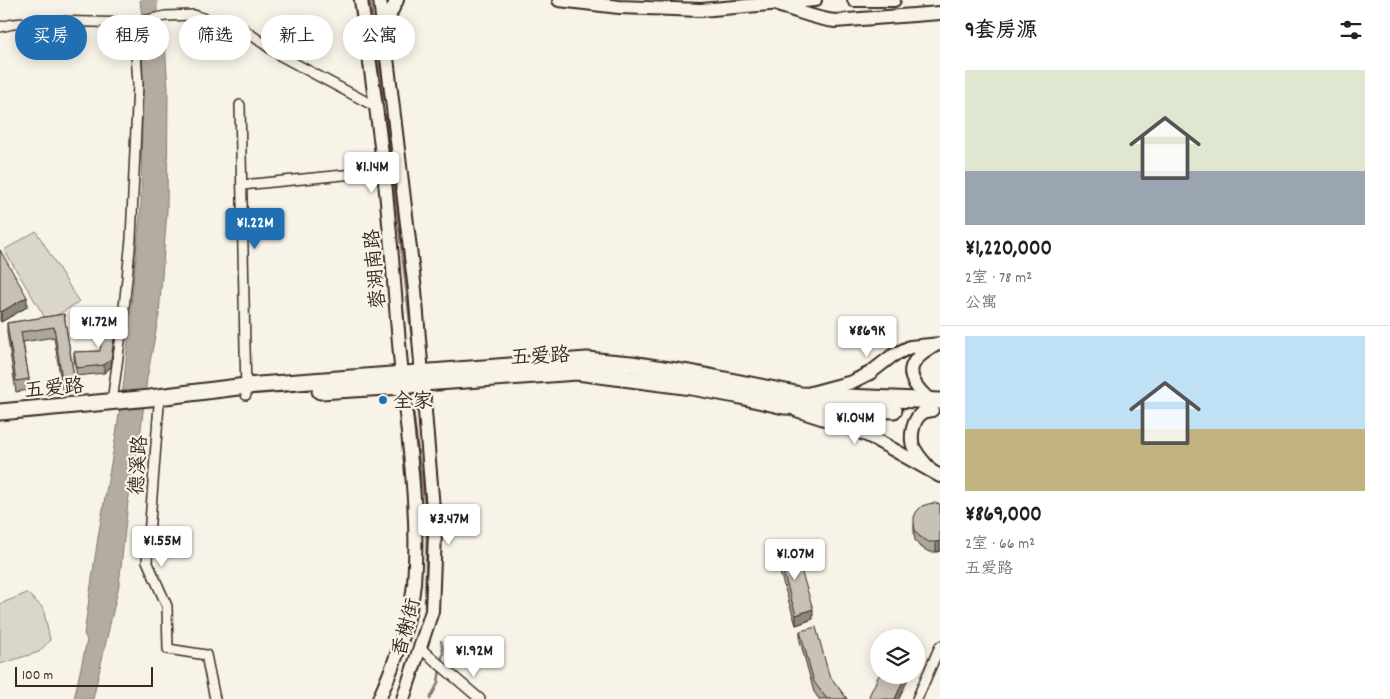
<!DOCTYPE html>
<html lang="zh">
<meta charset="utf-8">
<style>
:root{--surface:#fff;--page:#f6f6f6;--text:#202124;--muted:#757577;--line:#e0e0e0;--accent:#1f6fb2}
body{margin:0;font-family:Dekko,"LXGW WenKai TC",sans-serif;background:var(--page);color:var(--text);height:100vh;display:flex;flex-direction:column;font-size:19px;white-space:nowrap}
*{box-sizing:border-box;margin:0}
p{font-size:16px;color:var(--muted)}
.icon{flex:none;width:28px;height:28px;fill:none;stroke:currentColor;stroke-width:2;stroke-linecap:round;stroke-linejoin:round}
.map{position:relative;flex:1;overflow:hidden}
.details{display:flex;flex-direction:column;background:var(--surface);width:450px}
.details>*{flex:none}
.hud{position:absolute;left:15px;top:15px;width:475px;height:45px;display:flex;gap:10px}
.buttons{position:absolute;left:870px;top:629px;display:grid;gap:10px}
.buttons a{display:grid;place-items:center;width:55px;height:55px;border-radius:50%;background:var(--surface);box-shadow:0 2px 12px #0003;font-size:25px}
.scale{position:absolute;left:15px;bottom:12px;width:138px;box-sizing:border-box;padding-left:5px;border:2px solid #3b2a1e;border-top:0;font-size:14px;line-height:18px;white-space:nowrap;color:#3b2a1e;-webkit-text-stroke:4px #f7f3e8;paint-order:stroke}
.price{position:absolute;translate:-50% -42px;padding:0 11px;border-radius:5px;background:#fff;color:#222;font-size:16px;line-height:32px;filter:drop-shadow(0 1px 2px #0008)}
.price::after{content:'';position:absolute;left:50%;top:30px;width:15px;height:11px;margin-left:-8px;background:inherit;clip-path:polygon(0 0,100% 0,50% 100%)}
.price.selected{background:var(--accent);color:#fff}
ul{padding:0;list-style:none}
li{display:grid;align-content:center;gap:10px;height:265px;padding:0 25px}
li+li{border-top:1px solid var(--line)}
li span{display:grid;place-items:center;height:155px;border-radius:0px;color:#555}
li>.icon{margin-inline-start:auto}
span .icon{width:90px;height:90px;fill:#fffc;stroke-width:1}
li b{font-size:21px}
h2{display:flex;justify-content:space-between;align-items:center;height:60px;padding:0 25px;font-size:21px}
.tag{padding:0 18px;border-radius:22px;background:var(--surface);box-shadow:0 2px 12px #0003;font-size:18px;line-height:45px}
.tag.selected{background:var(--accent);color:#fff}
main{display:flex;flex:1;min-height:0}
.map>svg:first-child{display:block}
</style>
<main>
<div class="map">
<svg width="940" height="699" viewBox="0 0 940 699">
<rect width="100%" height="100%" fill="#f7f3e8"/>
<filter id="ink" filterUnits="userSpaceOnUse"><feTurbulence type="fractalNoise" baseFrequency=".02" numOctaves="2"/><feDisplacementMap in="SourceGraphic" scale="10" xChannelSelector="R" yChannelSelector="G"/><feConvolveMatrix kernelMatrix="1 2 1 2 8 2 1 2 1" color-interpolation-filters="sRGB"/></filter>
<g filter="url(#ink)">
<g fill="#dbd6cb" stroke="#8b8074">
<polygon points="36,231 79,302 47,321 4,250"/>
<polygon points="27,593 43,608 50,640 39,652 0,664 0,604"/>
</g>
<g fill="#b4aca0" stroke="#84786c">
<polygon points="140,0 157,0 157,14 142,17"/>
<polygon points="164,29 168,89 167,211 159,315 147,378 140,437 128,502 119,585 93,699 74,699 87,640 84,634 98,537 115,441 124,381 141,204 143,31"/>
</g>
<g fill="none" stroke-linecap="round" stroke-linejoin="round">
<g stroke="#84786c" stroke-width="2.5">
<polyline points="370,0 384,100"/>
<polyline points="386,115 412,339"/>
<polyline points="413,410 427,524 425,606"/>
<polyline points="441,641 443,652 441,664"/>
<polyline points="430,699 438,683 440,669"/>
</g>
<polyline stroke="#b4aca0" stroke-width="16" points="149,0 154,53"/>
<g stroke="#3b2a1e" stroke-width="12">
<g id="street">
<polyline points="0,27 13,24 49,21 134,23 165,16 194,15 220,24 243,29 281,56 376,107"/>
<polyline points="240,105 246,395"/>
<polyline points="242,185 384,171"/>
<polyline points="112,402 122,327 131,239 138,84 134,23"/>
<polyline points="159,405 147,561 167,606 168,649 206,655 215,699"/>
<polyline points="420,648 480,699"/>
<polyline points="917,699 940,646"/>
</g>
</g>
<g stroke="#3b2a1e" stroke-width="16">
<g id="secondary">
<path d="M361,0C369,57 378,115 384,173C392,244 396,316 403,387C410,452 419,518 414,584C410,624 395,662 379,699"/>
<polyline points="380,0 415,290 435,533 432,611 403,699"/>
<polyline points="559,0 619,7 701,10 815,0"/>
<polyline points="854,0 894,0"/>
<path d="M780,6C799,11 815,19 835,21L940,13"/>
<polyline points="386,30 391,12 397,0"/>
<polyline points="811,393 852,382 870,373 892,356 910,347 940,344"/>
<path d="M931,401C920,392 904,376 915,361C920,354 928,350 934,346"/>
<polyline points="796,410 846,426 871,437 940,476"/>
<path d="M929,468C924,462 918,456 914,448C909,438 913,417 924,412C926,411 929,411 932,410"/>
</g>
</g>
<g stroke="#3b2a1e" stroke-width="19">
<g id="primary">
<polyline points="320,391 403,386 423,383 577,372 692,387 736,395 784,406 894,410"/>
<polyline points="0,412 150,398 246,386 587,360 631,364 695,374 801,395 940,401"/>
</g>
</g>
<use href="#street" stroke="#f7f3e8" stroke-width="9"/>
<use href="#secondary" stroke="#f7f3e8" stroke-width="12"/>
<use href="#primary" stroke="#f7f3e8" stroke-width="15"/>
</g>
<g fill="#aca69d" stroke="#3b2a1e">
<polygon points="0,250 27,307 1,322 0,321"/>
<polygon points="64,314 74,377 74,387 62,389 54,337 23,342 29,379 29,390 16,392 7,333 7,323"/>
<polygon points="116,333 111,367 104,373 77,376 74,360 74,352 100,351"/>
<polygon points="940,504 940,551 936,552 929,552 919,546 915,540 914,534 914,524"/>
<polygon points="777,552 813,619 796,625 777,563"/>
<polygon points="800,631 829,675 847,699 819,699 814,692 800,641"/>
</g>
<g fill="#8c877f" stroke="#3b2a1e">
<polygon points="27,297 27,307 1,322 1,312"/>
<polygon points="116,325 116,333 111,367 104,373 104,365"/>
<polygon points="940,541 940,551 936,552 936,542"/>
<polygon points="813,609 813,619 796,625 796,615"/>
<polygon points="906,675 910,675 899,699 895,699"/>
</g>
<g fill="#c8c1b6" stroke="#3b2a1e">
<polygon points="0,250 27,297 1,312 0,311"/>
<polygon points="64,314 74,377 62,379 54,327 21,332 29,379 16,381 7,323"/>
<polygon points="102,321 116,325 111,359 104,365 77,368 74,352 100,351"/>
<polygon points="935,503 940,504 940,541 936,542 929,542 919,536 915,530 914,524 914,517 917,511 922,506 928,504"/>
<polygon points="794,547 813,609 796,615 777,552"/>
<polygon points="816,627 829,675 847,699 827,699 814,682 800,631"/>
<polygon points="879,675 906,675 895,699 874,699 869,696"/>
</g>
</g>
<circle fill="#1f6fb2" stroke="#f7f3e8" stroke-width="2" cx="383" cy="400" r="5"/>
<g text-anchor="middle" stroke-width="4.5" stroke-linejoin="round" paint-order="stroke">
<g font-size="20" fill="#3b2a1e" stroke="#f7f3e8">
<text transform="translate(374 269) rotate(-95)" y="7">蓉湖南路</text>
<text transform="translate(540 355) rotate(-3)" y="7">五爱路</text>
<text transform="translate(54 387) rotate(-5)" y="7">五爱路</text>
<text transform="translate(137 465) rotate(-86)" y="7">德溪路</text>
<text transform="translate(405 627) rotate(-75)" y="7">香榭街</text>
</g>
<g font-size="20" fill="#3b2a1e" stroke="#f7f3e8" text-anchor="start">
<text x="393" y="407">全家</text>
</g>
</g>
</svg>
<div class="buttons">
<a><svg class="icon" aria-label="layers" viewBox="0 0 24 24"><path d="M12 4l9 5-9 5-9-5zM3 14l9 5 9-5"/></svg></a>
</div>
<div class="scale">100 m</div>
<b class="price" style="left:372px;top:194px">¥1.14M</b>
<b class="price selected" style="left:255px;top:250px">¥1.22M</b>
<b class="price" style="left:99px;top:349px">¥1.72M</b>
<b class="price" style="left:867px;top:358px">¥869K</b>
<b class="price" style="left:855px;top:445px">¥1.04M</b>
<b class="price" style="left:449px;top:546px">¥3.47M</b>
<b class="price" style="left:162px;top:568px">¥1.55M</b>
<b class="price" style="left:795px;top:581px">¥1.07M</b>
<b class="price" style="left:474px;top:678px">¥1.92M</b>
<div class="hud">
<a class="tag selected">买房</a>
<a class="tag">租房</a>
<a class="tag">筛选</a>
<a class="tag">新上</a>
<a class="tag">公寓</a>
</div>
</div>
<section class="details">
<h2>9套房源<svg class="icon" aria-label="filters" viewBox="0 0 24 24"><path d="M4 7h16M4 17h16"/><circle cx="9" cy="7" r="2"/><circle cx="15" cy="17" r="2"/></svg></h2>
<ul>
<li><span style="background:linear-gradient(#dfe7d0 65%,#9aa5b1 0)"><svg class="icon" aria-label="home" viewBox="0 0 24 24"><path d="M3 11l9-7 9 7M6 9v11h12V9"/></svg></span><div><b>¥1,220,000</b><p>2室 · 78 m²</p><p>公寓</p></div></li>
<li><span style="background:linear-gradient(#bfe0f5 60%,#c2b280 0)"><svg class="icon" aria-label="home" viewBox="0 0 24 24"><path d="M3 11l9-7 9 7M6 9v11h12V9"/></svg></span><div><b>¥869,000</b><p>2室 · 66 m²</p><p>五爱路</p></div></li>
</ul>
</section>
</main>
